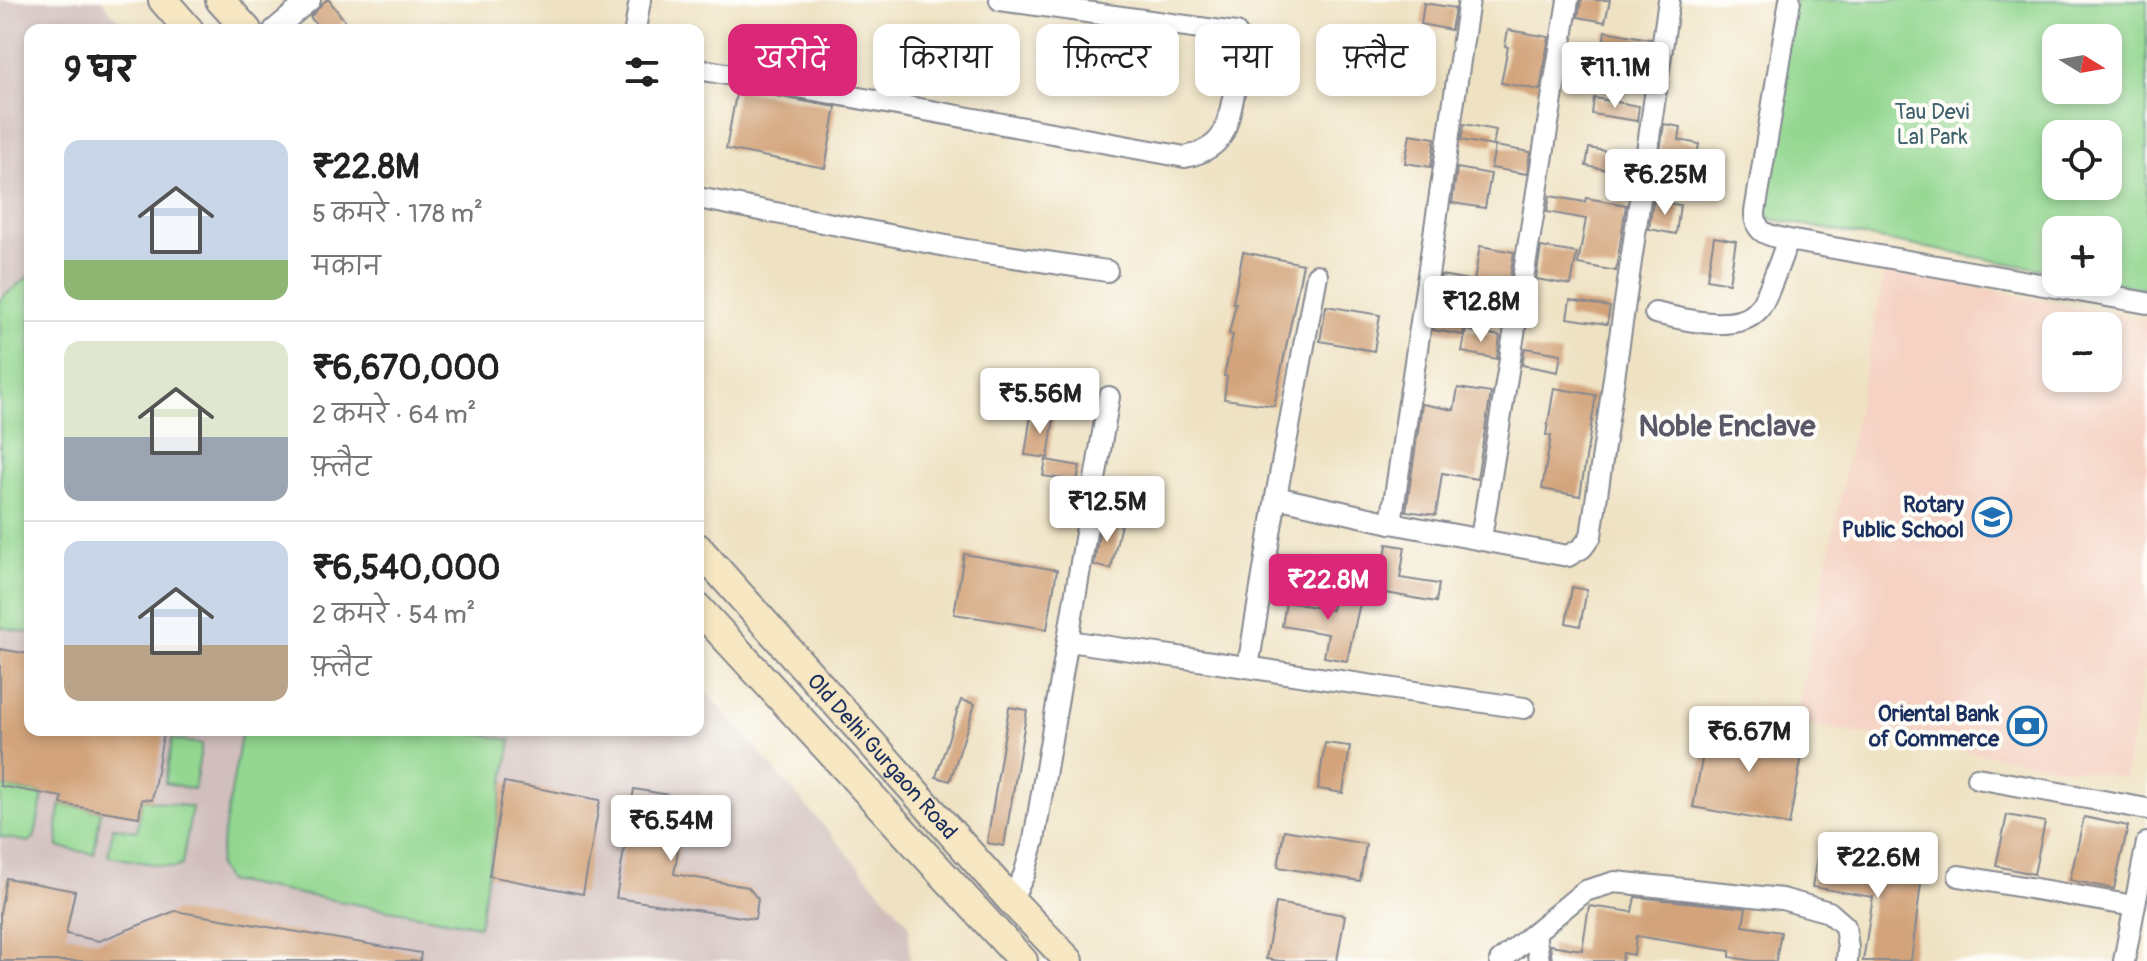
<!DOCTYPE html>
<html lang="hi">
<meta charset="utf-8">
<style>
:root{--surface:#fff;--page:#f6f6f6;--text:#222;--muted:#767676;--line:#e0e0e0;--accent:#db2777}
body{margin:0;font-family:Pangolin,"Playpen Sans Deva",sans-serif;background:var(--page);color:var(--text);height:100vh;display:flex;flex-direction:column;font-size:30px;white-space:nowrap}
*{box-sizing:border-box;margin:0}
p{font-size:26px;color:var(--muted)}
.icon{flex:none;width:44px;height:44px;fill:none;stroke:currentColor;stroke-width:2;stroke-linecap:round;stroke-linejoin:round}
.map{position:relative;flex:1;overflow:hidden}
.side{position:absolute;left:24px;top:24px;width:680px;height:712px;display:flex;flex-direction:column;background:var(--surface);border-radius:16px;box-shadow:0 4px 12px #0003}
.side>*{flex:none}
.banner{position:absolute;left:728px;top:24px;width:760px;height:72px;display:flex;gap:16px}
.needle{width:52px;rotate:101deg}
.buttons{position:absolute;left:2042px;top:24px;display:grid;gap:16px}
.buttons a{display:grid;place-items:center;width:80px;height:80px;border-radius:16px;background:var(--surface);box-shadow:0 4px 12px #0003;font-size:40px}
.price{position:absolute;translate:-50% -68px;padding:0 18px;border-radius:8px;background:#fff;color:#222;font-size:26px;line-height:52px;filter:drop-shadow(0 2px 4px #0008)}
.price::after{content:'';position:absolute;left:50%;top:48px;width:24px;height:18px;margin-left:-12px;background:inherit;clip-path:polygon(0 0,100% 0,50% 100%)}
.price.on{background:var(--accent);color:#fff}
ul{padding:0;list-style:none}
li{display:flex;align-items:center;gap:24px;height:200px;padding:0 40px}
li+li{border-top:2px solid var(--line)}
li span{display:grid;place-items:center;flex:none;width:224px;height:160px;border-radius:16px;color:#555}
li>.icon{margin-inline-start:auto}
span .icon{width:96px;height:96px;fill:#fffc;stroke-width:1}
li b{font-size:34px}
h2{display:flex;justify-content:space-between;align-items:center;height:96px;padding:0 40px;font-size:34px}
.tag{padding:0 28px;border-radius:16px;background:var(--surface);box-shadow:0 4px 12px #0003;font-size:28px;line-height:72px}
.tag.on{background:var(--accent);color:#fff}
.map>svg:first-child{display:block}
</style>
<div class="map">
<svg width="2147" height="961" viewBox="0 0 2147 961">
<rect width="100%" height="100%" fill="#fdfcf7"/>
<filter id="ink" filterUnits="userSpaceOnUse"><feTurbulence type="fractalNoise" baseFrequency=".0125" numOctaves="2"/><feDisplacementMap in="SourceGraphic" scale="16" xChannelSelector="R" yChannelSelector="G"/><feConvolveMatrix kernelMatrix="1 2 1 2 8 2 1 2 1" color-interpolation-filters="sRGB"/></filter>
<filter id="wash" filterUnits="userSpaceOnUse"><feTurbulence type="fractalNoise" baseFrequency=".006" numOctaves="4" result="noise"/><feDisplacementMap in="SourceGraphic" scale="32" xChannelSelector="R" yChannelSelector="G"/><feGaussianBlur stdDeviation="1.8" result="paint"/><feColorMatrix in="noise" values="0 0 0 0 0 0 0 0 0 0 0 0 0 0 0 0 0 1.4 0 .05"/><feComposite in="paint" operator="in"/></filter>
<g filter="url(#wash)">
<rect width="100%" height="100%" fill="#efe2c2"/>
<path fill="#f5d2c3" fill-rule="evenodd" d="M1885,271L2147,320V655L2125,778L1795,723ZM2056,326H2108V378H2056Z"/>
<polygon fill="#d1bfbd" points="0,0 101,0 127,30 30,30 30,730 698,730 698,682 909,924 910,961 0,961"/>
<g fill="#93d790" stroke="#578377" stroke-width="2" fill-rule="evenodd">
<path d="M1795,0H2147V289L2108,282V230H2056V272L1760,217ZM2056,38H2108V90H2056ZM2056,134H2108V186H2056Z"/>
<polygon points="30,275 30,633 0,627 0,299"/>
<polygon points="242,730 458,730 511,740 479,926 227,881 218,866"/>
<polygon points="172,739 202,744 194,789 165,783"/>
<polygon points="0,786 43,794 35,836 29,842 0,837"/>
<polygon points="142,799 192,807 182,865 174,868 108,856 113,827 137,831"/>
<polygon points="61,804 101,811 94,854 58,847 57,825"/>
</g>
<g id="blocks">
<g fill="#d3a47b">
<polygon points="326,0 329,0 345,21 334,30 321,30 310,17"/>
<polygon points="1581,0 1610,0 1605,22 1578,17"/>
<polygon points="1424,3 1455,8 1451,30 1421,24"/>
<polygon points="1508,30 1549,37 1540,90 1501,83 1508,47 1505,46"/>
<polygon points="1605,31 1650,39 1645,74 1600,66"/>
<polygon points="737,89 836,107 825,168 726,149"/>
<polygon points="1594,98 1639,106 1637,121 1592,114"/>
<polygon points="1464,124 1496,130 1493,146 1461,140"/>
<polygon points="1664,124 1681,127 1679,140 1699,144 1693,176 1657,170"/>
<polygon points="1410,134 1435,138 1431,167 1405,163"/>
<polygon points="1495,146 1530,152 1527,174 1491,168"/>
<polygon points="1589,148 1633,156 1630,174 1586,166"/>
<polygon points="1457,168 1491,174 1485,208 1452,203"/>
<polygon points="1550,196 1585,202 1586,198 1626,205 1616,271 1578,264 1586,219 1547,212"/>
<polygon points="1653,201 1680,205 1676,234 1649,229"/>
<polygon points="1714,237 1736,241 1729,283 1707,279"/>
<polygon points="1480,246 1514,252 1506,303 1470,297 1463,335 1433,330 1441,275 1474,281"/>
<polygon points="1541,247 1577,253 1571,285 1536,279"/>
<polygon points="1243,252 1303,264 1274,406 1224,399 1227,377 1224,376 1233,335 1229,334 1236,303 1233,303"/>
<polygon points="1570,300 1610,307 1607,324 1567,318"/>
<polygon points="1326,306 1380,315 1374,351 1320,341"/>
<polygon points="1466,330 1500,336 1497,359 1462,352"/>
<polygon points="1525,348 1561,354 1558,372 1522,365"/>
<polygon points="1458,388 1491,393 1477,479 1442,473 1436,515 1406,511 1422,404 1454,410"/>
<polygon points="1554,388 1596,395 1580,496 1542,489 1551,436 1546,435"/>
<polygon points="1031,414 1054,417 1048,458 1025,455"/>
<polygon points="1046,460 1080,466 1077,481 1043,476"/>
<polygon points="1101,520 1121,524 1111,569 1094,565"/>
<polygon points="1387,544 1405,547 1400,578 1439,584 1436,602 1380,592"/>
<polygon points="964,554 1057,570 1047,629 954,614"/>
<polygon points="1572,587 1587,590 1580,626 1566,623"/>
<polygon points="1336,590 1362,594 1347,661 1324,657 1328,634 1282,626 1286,602 1332,610"/>
<polygon points="0,649 30,654 30,730 164,730 152,800 142,799 139,817 61,804 62,797 0,786"/>
<polygon points="961,700 975,704 950,781 936,777"/>
<polygon points="1009,707 1027,710 1004,846 987,843"/>
<polygon points="1709,723 1805,740 1789,825 1693,807"/>
<polygon points="1325,743 1350,746 1343,793 1318,789"/>
<polygon points="504,782 600,800 583,894 489,876"/>
<polygon points="634,789 687,798 674,874 748,887 758,899 755,919 616,898"/>
<polygon points="2007,815 2045,822 2034,874 1996,866"/>
<polygon points="2084,817 2128,826 2114,889 2070,880"/>
<polygon points="1284,830 1366,844 1360,881 1278,867"/>
<polygon points="1818,852 1923,868 1911,961 1863,961 1873,897 1812,887"/>
<polygon points="6,878 75,891 66,934 99,941 175,911 421,953 420,961 0,961 0,913"/>
<polygon points="1635,897 1746,908 1743,926 1781,932 1776,961 1753,961 1730,957 1730,951 1636,936 1634,955 1623,953 1622,961 1552,961 1550,945 1582,950 1589,906 1632,912"/>
<polygon points="1276,903 1345,915 1337,961 1280,961 1266,959"/>
</g>
</g>
</g>
<g filter="url(#ink)">
<use href="#blocks" fill-opacity="0" stroke="#858890" stroke-width="2"/>
<g fill="none" stroke-linecap="round" stroke-linejoin="round">
<g stroke="#858890" stroke-width="24">
<g id="street">
<path d="M1790,0L1755,212C1755,235 1769,235 1788,240L2147,303"/>
<polyline points="274,30 310,0"/>
<polyline points="635,30 640,0"/>
<path d="M698,69L1185,157C1199,154 1214,148 1222,135C1231,121 1238,69 1242,49L1243,43L1236,33L1000,0"/>
<polyline points="698,198 967,250 1107,271"/>
<path d="M1655,313C1682,319 1737,334 1758,310C1768,298 1781,257 1788,240"/>
<polyline points="1276,497 1391,523 1568,556 1582,548 1591,536 1669,0"/>
<polyline points="1391,523 1469,0"/>
<polyline points="1481,538 1568,0"/>
<polyline points="1069,641 1524,708"/>
<polyline points="1248,667 1276,497 1317,275"/>
<polyline points="1977,778 2147,809"/>
<polyline points="1959,876 2134,906"/>
<polyline points="1011,900 1024,875 1034,840 1109,397"/>
<polyline points="1535,933 1539,961"/>
<polyline points="1500,961 1585,891 1615,882 1782,899 1829,912 1845,926 1848,948 1847,961"/>
<polyline points="2124,961 2147,843"/>
</g>
</g>
<g stroke="#858890" stroke-width="32">
<g id="secondary">
<polyline points="163,0 189,30"/>
<polyline points="220,0 247,30"/>
<path id="s1" d="M698,548L1011,900L1069,961"/>
<polyline points="698,608 1023,961"/>
</g>
</g>
<use href="#street" stroke="#fff" stroke-width="20"/>
<use href="#secondary" stroke="#f7e8c3" stroke-width="28"/>
</g>
</g>
<defs>
<g id="school-ring" transform="scale(2)"><circle r="9.5" fill="#fdfcf7" stroke="#1f6fb2" stroke-width="1.5"/><path d="M0-5L7-2L0 1L-7-2ZM-4 1L0 2.5L4 1V4Q0 6-4 4Z" fill="#1f6fb2"/></g>
<g id="bank-ring" transform="scale(2)"><circle r="9.5" fill="#fdfcf7" stroke="#1f6fb2" stroke-width="1.5"/><path d="M-6-4H6V4H-6ZM0-2.3a2.3 2.3 0 1 0 0 4.6a2.3 2.3 0 1 0 0-4.6Z" fill="#1f6fb2"/></g>
</defs>
<g fill-rule="evenodd">
<use href="#school-ring" x="1992" y="517"/>
<use href="#bank-ring" x="2027" y="726"/>
</g>
<g text-anchor="middle" stroke-width="8" stroke-linejoin="round" paint-order="stroke">
<g font-size="22" fill="#3f616d" stroke="#fdfcf7">
<text x="1932" y="119">Tau Devi<tspan x="1932" dy="25">Lal Park</tspan></text>
</g>
<g font-size="22" font-weight="bold" fill="#1b2f5e" stroke="#fdfcf7" text-anchor="end">
<text x="1964" y="512">Rotary<tspan x="1964" dy="25">Public School</tspan></text>
<text x="1999" y="721">Oriental Bank<tspan x="1999" dy="25">of Commerce</tspan></text>
</g>
<g font-size="22" fill="#1b2f5e" stroke="#fdfcf7">
<text dy="8" stroke="none"><textPath href="#s1" startOffset="278">Old Delhi Gurgaon Road</textPath></text>
</g>
<g font-size="30" font-weight="bold" fill="#5b5868" stroke="#fdfcf7">
<text x="1727" y="436">Noble Enclave</text>
</g>
</g>
</svg>
<div class="buttons">
<a><svg class="needle" viewBox="-14 -14 28 28"><path d="M0-13l5 13h-10z" fill="#e53935"/><path d="M0 13l5-13h-10z" fill="#767676"/></svg></a>
<a><svg class="icon" aria-label="locate" viewBox="0 0 24 24"><circle cx="12" cy="12" r="6"/><path d="M12 2v4M12 18v4M2 12h4M18 12h4"/></svg></a>
<a>+</a>
<a>−</a>
</div>
<b class="price" style="left:1615px;top:110px">₹11.1M</b>
<b class="price" style="left:1665px;top:217px">₹6.25M</b>
<b class="price" style="left:1481px;top:344px">₹12.8M</b>
<b class="price" style="left:1040px;top:436px">₹5.56M</b>
<b class="price" style="left:1107px;top:544px">₹12.5M</b>
<b class="price on" style="left:1328px;top:622px">₹22.8M</b>
<b class="price" style="left:1749px;top:774px">₹6.67M</b>
<b class="price" style="left:671px;top:863px">₹6.54M</b>
<b class="price" style="left:1878px;top:900px">₹22.6M</b>
<div class="banner">
<a class="tag on">खरीदें</a>
<a class="tag">किराया</a>
<a class="tag">फ़िल्टर</a>
<a class="tag">नया</a>
<a class="tag">फ़्लैट</a>
</div>
<section class="side">
<h2>9 घर<svg class="icon" aria-label="filters" viewBox="0 0 24 24"><path d="M4 7h16M4 17h16"/><circle cx="9" cy="7" r="2"/><circle cx="15" cy="17" r="2"/></svg></h2>
<ul>
<li><span style="background:linear-gradient(#c9d6e8 75%,#8fb573 0)"><svg class="icon" aria-label="home" viewBox="0 0 24 24"><path d="M3 11l9-7 9 7M6 9v11h12V9"/></svg></span><div><b>₹22.8M</b><p>5 कमरे · 178 m²</p><p>मकान</p></div></li>
<li><span style="background:linear-gradient(#dfe7d0 60%,#9aa5b1 0)"><svg class="icon" aria-label="home" viewBox="0 0 24 24"><path d="M3 11l9-7 9 7M6 9v11h12V9"/></svg></span><div><b>₹6,670,000</b><p>2 कमरे · 64 m²</p><p>फ़्लैट</p></div></li>
<li><span style="background:linear-gradient(#c9d6e8 65%,#b9a48a 0)"><svg class="icon" aria-label="home" viewBox="0 0 24 24"><path d="M3 11l9-7 9 7M6 9v11h12V9"/></svg></span><div><b>₹6,540,000</b><p>2 कमरे · 54 m²</p><p>फ़्लैट</p></div></li>
</ul>
</section>
</div>
